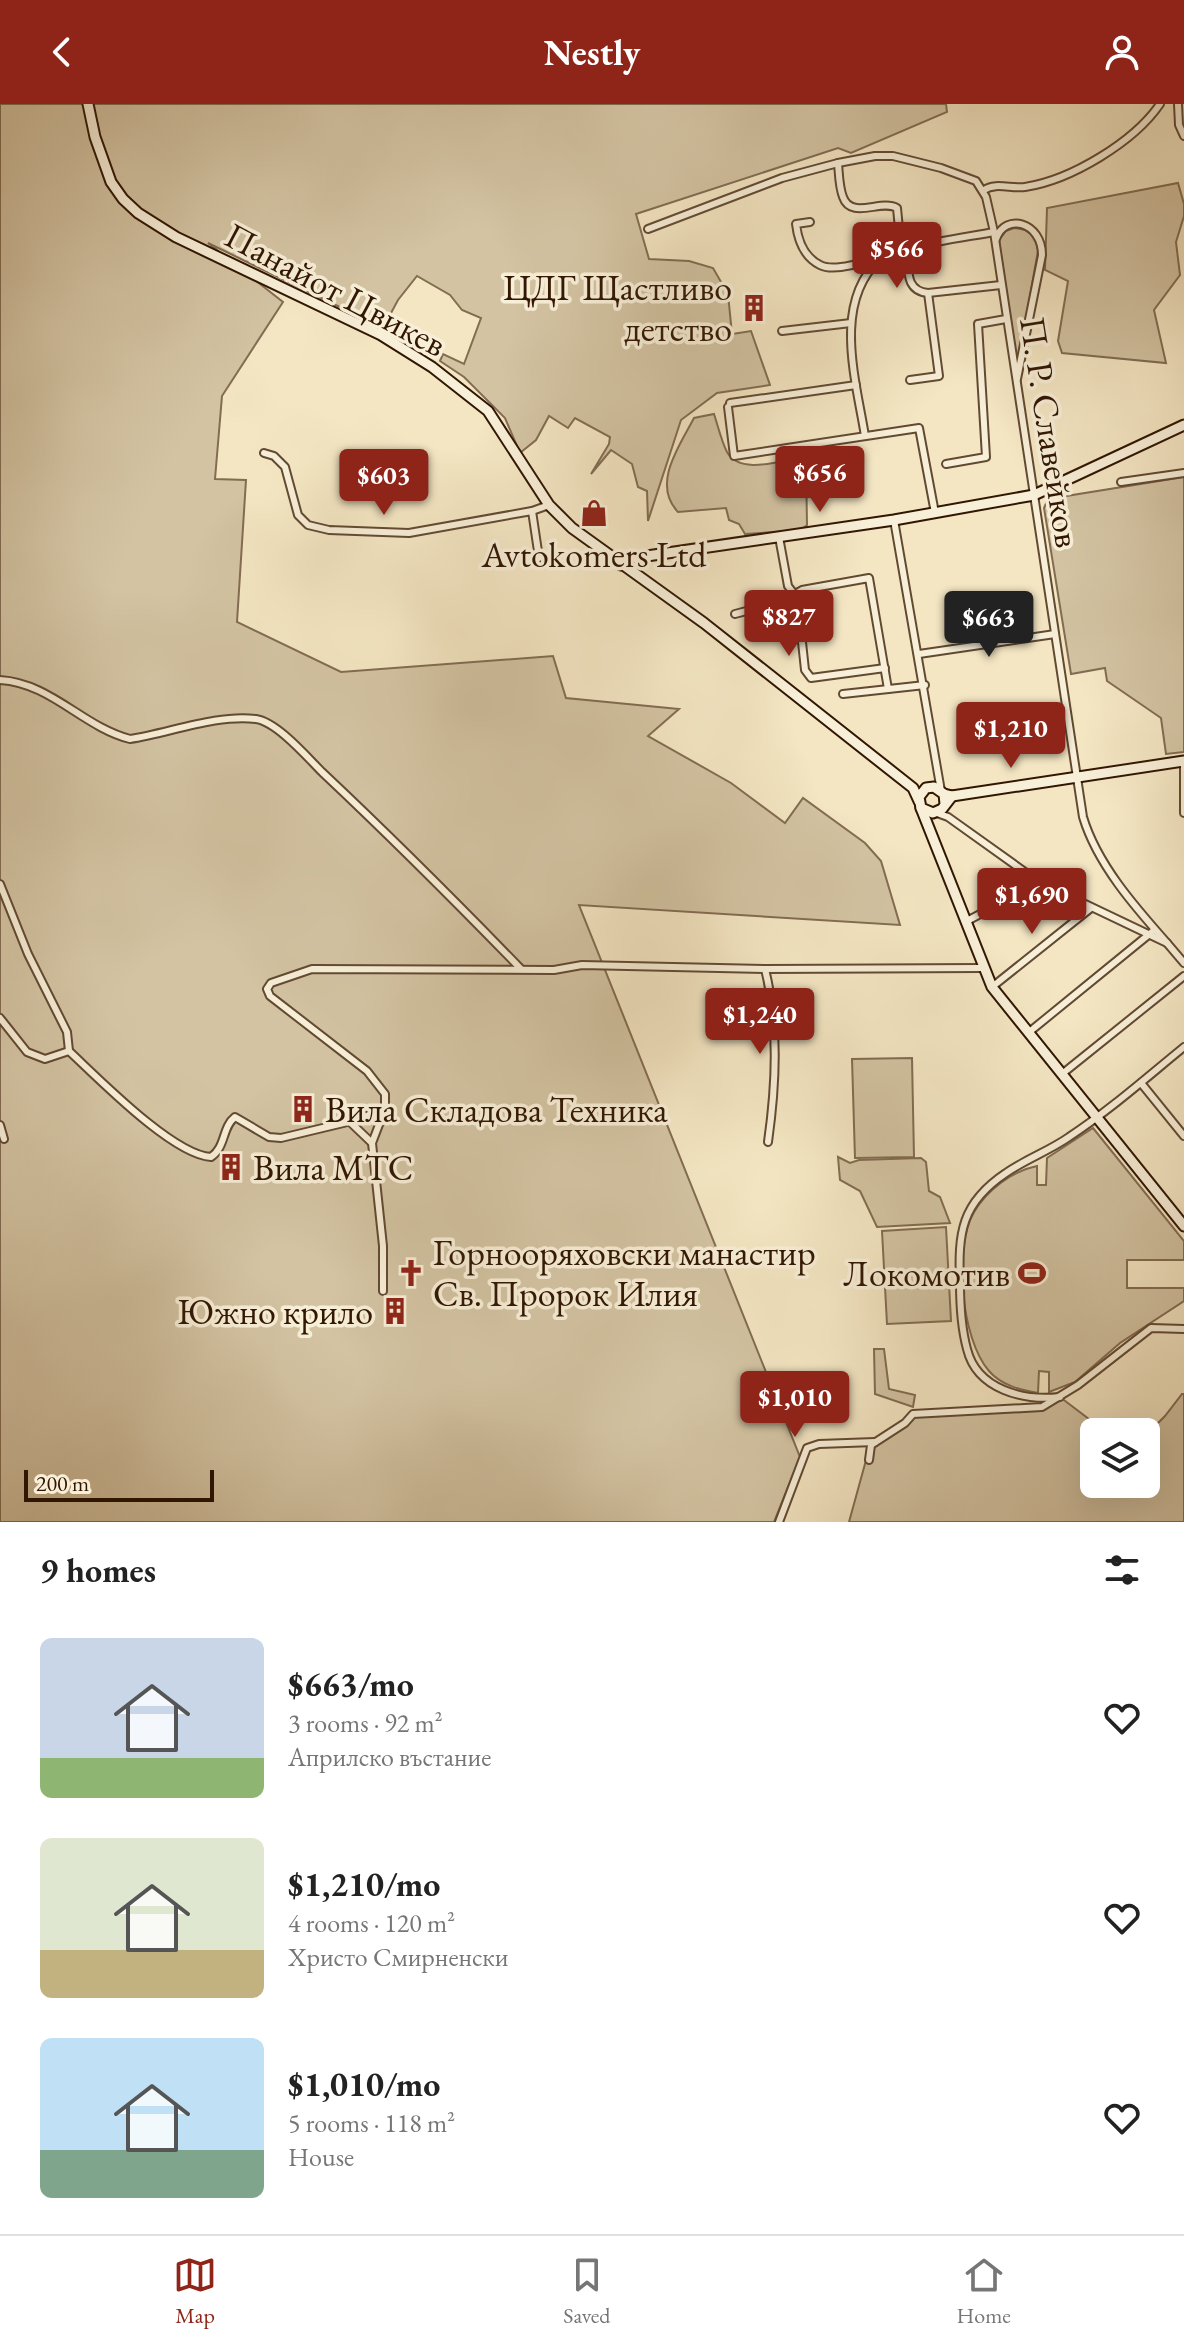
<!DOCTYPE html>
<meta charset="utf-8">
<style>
:root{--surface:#fff;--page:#f2f2f2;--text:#222;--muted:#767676;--line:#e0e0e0;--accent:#8f2418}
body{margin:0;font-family:"EB Garamond",serif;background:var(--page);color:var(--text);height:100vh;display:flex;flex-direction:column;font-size:30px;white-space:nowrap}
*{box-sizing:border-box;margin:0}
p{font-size:26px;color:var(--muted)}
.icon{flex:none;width:44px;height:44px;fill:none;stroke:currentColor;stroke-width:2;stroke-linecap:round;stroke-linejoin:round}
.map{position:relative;height:1418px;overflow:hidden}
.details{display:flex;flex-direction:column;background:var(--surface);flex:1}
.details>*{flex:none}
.fabs{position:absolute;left:1080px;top:1314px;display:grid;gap:16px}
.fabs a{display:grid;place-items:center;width:80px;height:80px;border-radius:12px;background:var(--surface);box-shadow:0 8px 32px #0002;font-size:40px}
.scale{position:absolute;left:24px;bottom:20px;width:190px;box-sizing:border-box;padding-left:8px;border:4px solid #311602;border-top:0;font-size:22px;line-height:28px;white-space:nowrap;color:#311602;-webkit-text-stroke:6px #f8efd8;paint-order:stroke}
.price{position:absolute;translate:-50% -68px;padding:0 18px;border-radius:8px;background:var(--accent);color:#fff;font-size:26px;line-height:52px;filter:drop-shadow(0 2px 4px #0008)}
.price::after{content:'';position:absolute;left:50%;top:48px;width:24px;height:18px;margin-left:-12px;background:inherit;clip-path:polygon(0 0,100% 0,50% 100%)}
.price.on{background:#222;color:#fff}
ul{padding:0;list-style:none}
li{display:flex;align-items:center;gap:24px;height:200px;padding:0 40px}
li span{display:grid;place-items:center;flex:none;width:224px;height:160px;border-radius:12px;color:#555}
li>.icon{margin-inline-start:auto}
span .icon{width:96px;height:96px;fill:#fffc;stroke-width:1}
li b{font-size:34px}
h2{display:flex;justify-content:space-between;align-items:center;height:96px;padding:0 40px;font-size:34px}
header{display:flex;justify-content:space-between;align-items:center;height:104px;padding:0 40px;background:var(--accent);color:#fff;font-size:36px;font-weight:700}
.menu{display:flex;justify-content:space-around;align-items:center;height:112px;border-top:2px solid var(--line);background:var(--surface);font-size:22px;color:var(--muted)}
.menu a{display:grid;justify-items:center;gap:4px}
.menu .on{color:var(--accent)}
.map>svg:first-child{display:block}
</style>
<header><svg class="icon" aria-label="back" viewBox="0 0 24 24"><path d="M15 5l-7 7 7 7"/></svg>Nestly<svg class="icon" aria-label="person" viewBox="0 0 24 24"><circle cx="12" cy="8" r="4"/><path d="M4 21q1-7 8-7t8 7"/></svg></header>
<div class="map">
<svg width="1184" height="1418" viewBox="0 0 1184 1418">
<rect width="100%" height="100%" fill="#f4e6c3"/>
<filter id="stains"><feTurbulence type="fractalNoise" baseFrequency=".0025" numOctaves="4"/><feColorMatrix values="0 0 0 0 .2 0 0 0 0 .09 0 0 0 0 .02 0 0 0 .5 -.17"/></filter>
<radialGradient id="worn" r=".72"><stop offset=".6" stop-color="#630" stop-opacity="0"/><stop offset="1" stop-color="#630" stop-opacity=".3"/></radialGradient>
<g fill="#d3c3a2" stroke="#826c52" stroke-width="2">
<polygon points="0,0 946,0 947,8 851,49 838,44 636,110 649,155 689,157 713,164 728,190 732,230 751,227 770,281 717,289 681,316 648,417 647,387 638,383 632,360 611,346 591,370 609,340 610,333 575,314 568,324 549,312 536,336 520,349 505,314 464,273 440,257 443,250 464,260 481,214 462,206 450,191 417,172 398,196 383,224 208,139 283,198 222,292 215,375 246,376 237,518 341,568 553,552 566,594 679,605 648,632 731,679 785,719 803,694 865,739 881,757 900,821 579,801 800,1353 774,1418 0,1418"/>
<polygon points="1178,79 1184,100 1184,112 1176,138 1180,171 1154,206 1166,259 1062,249 1058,237 1068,177 1045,166 1047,104"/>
<path d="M1014,124C1030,125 1036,131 1038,147L1019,254L1016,255L999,136L1006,127Z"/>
<path d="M714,310C718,322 721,336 727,348C740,371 779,357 800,354L806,357L807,421L801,426L745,430L739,420L729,416L726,404L678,408C651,380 680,341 694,314Z"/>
<polygon points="1184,373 1184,648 1166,650 1161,614 1107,577 1105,564 1071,570 1044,404 1048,395"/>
<polygon points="912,954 914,1053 855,1054 852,955"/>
<path d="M1093,1024L1184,1137V1156H1127V1184H1184V1197L1120,1239L1075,1278L1049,1288V1268L1039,1267L1038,1289C1020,1286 1001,1281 989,1267C961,1235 953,1144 974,1108C987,1086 1012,1067 1037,1062V1081H1046L1047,1054Z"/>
<polygon points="838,1053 850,1059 859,1056 921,1054 926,1058 929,1087 940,1093 950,1119 877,1123 860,1087 840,1076"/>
<polygon points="946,1123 951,1217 887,1220 882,1127"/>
<polygon points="874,1245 884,1245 889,1285 915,1291 913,1303 875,1290"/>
<polygon points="1182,1290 1184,1290 1184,1418 849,1418 868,1349 879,1334 913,1310 1025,1305 1060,1293 1106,1328 1094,1328 1094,1380 1146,1380 1146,1331 1165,1312"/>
</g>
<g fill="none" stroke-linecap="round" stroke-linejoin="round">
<g stroke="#624a32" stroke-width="10">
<g id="street">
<polyline points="1178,0 1179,21 1184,32"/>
<path d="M838,59C839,70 839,83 843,93C851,116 881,95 897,104L901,146"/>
<path d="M984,86C995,78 1012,85 1025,83C1071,76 1134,38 1160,0"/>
<path d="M810,118L796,120C798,137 804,153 820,161C839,171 888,149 909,144C937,137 966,133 994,128"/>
<path d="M648,125L782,74L838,59L875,52H893L941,64L976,77L986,93L994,128L1083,713C1097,760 1135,803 1167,839"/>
<path d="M996,135C1005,108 1042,118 1042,151L1017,275"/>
<path d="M906,144C909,164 904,187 928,189L1001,181"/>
<polyline points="782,227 851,219"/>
<polyline points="910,276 939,272 928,189"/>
<polyline points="730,299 856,281"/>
<polyline points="728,303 734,352 919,324 935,409"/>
<path d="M865,332C856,276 832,199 880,155"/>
<polyline points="264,349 274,352 285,363 298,411 308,421 329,426 409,429 532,407 549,401"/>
<polyline points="946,360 986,353 978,220 1006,215"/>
<polyline points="1121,378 1184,369"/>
<polyline points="532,407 539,454"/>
<polyline points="894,416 941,687"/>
<polyline points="779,433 788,482 795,491 798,501 805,566 811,574 885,564"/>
<polyline points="735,510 781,498 802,486 869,474 888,585"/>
<polyline points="919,550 1055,530"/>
<path d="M0,576C51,579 83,623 130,635C169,629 217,610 256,615C277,618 307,653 322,668C390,732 456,798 521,865"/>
<polyline points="843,590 925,581"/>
<polyline points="1184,657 1184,709"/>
<polyline points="937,709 948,713 1039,778 1167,839 1184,859"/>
<polyline points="0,780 28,850 67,928 69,947"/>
<polyline points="965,818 1039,779"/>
<path d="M765,865C779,922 776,981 768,1038"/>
<polyline points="992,883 1091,804"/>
<path d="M0,914L27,948L45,955L69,947C98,974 173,1051 211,1053C226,1043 222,1023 235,1013L269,1033L281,1034L356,1016L385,1005V990L367,967L270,892L267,885L271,879L312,865L554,866L582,861L765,865L983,864"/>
<polyline points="1028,929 1152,828"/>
<polyline points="1062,970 1184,872"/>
<polyline points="1141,979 1184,1032"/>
<polyline points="350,1018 372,1039"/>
<polyline points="0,1021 4,1035"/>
<polyline points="383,1187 383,1142 372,1039 385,1005"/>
<path d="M1060,1293C1024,1297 977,1286 967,1245C961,1223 960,1201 960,1179C958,1129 961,1099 1006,1069C1026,1055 1049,1047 1069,1033C1110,1006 1146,974 1184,943"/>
<polyline points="869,1356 871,1341 905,1319 913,1310 1042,1303 1078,1281 1151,1224 1184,1225"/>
<polyline points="779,1418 807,1344 819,1340 875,1338"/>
</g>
</g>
<g stroke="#311602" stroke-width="13">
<g id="secondary">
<polyline points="88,0 95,33 111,78 123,95 138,109 176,133 381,231 432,263 488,307 549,401 572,424 704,519 913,684 919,697"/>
<polyline points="621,461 633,454 894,416 1034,391 1184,321"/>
<polyline points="944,690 952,692 1184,657"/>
<polyline points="945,700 944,690 934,683 926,684 919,693 921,704 933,709 942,705 952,692"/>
<polyline points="921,704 992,883 1184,1122"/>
</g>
</g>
<use href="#street" stroke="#f8efd8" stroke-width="6"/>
<use href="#secondary" stroke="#f8efd8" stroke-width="9"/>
</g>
<defs>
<g id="building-bare" transform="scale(2.16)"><path d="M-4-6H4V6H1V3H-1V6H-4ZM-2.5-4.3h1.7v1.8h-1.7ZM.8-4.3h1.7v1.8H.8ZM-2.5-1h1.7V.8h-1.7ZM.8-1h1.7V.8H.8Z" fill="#8f2418" stroke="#f8efd8" stroke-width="2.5" paint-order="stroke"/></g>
<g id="shop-bare" transform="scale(2.16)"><path d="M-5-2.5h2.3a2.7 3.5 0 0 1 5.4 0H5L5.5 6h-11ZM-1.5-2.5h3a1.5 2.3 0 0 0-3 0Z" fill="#8f2418" stroke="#f8efd8" stroke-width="2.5" paint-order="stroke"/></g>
<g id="church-bare" transform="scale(2.16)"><path d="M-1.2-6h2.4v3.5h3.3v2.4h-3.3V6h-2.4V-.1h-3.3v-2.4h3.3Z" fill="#8f2418" stroke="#f8efd8" stroke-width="2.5" paint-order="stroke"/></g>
<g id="stadium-bare" transform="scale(2.16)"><path d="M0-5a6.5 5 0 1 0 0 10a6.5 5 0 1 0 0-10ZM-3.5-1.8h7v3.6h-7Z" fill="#8f2418" stroke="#f8efd8" stroke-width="2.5" paint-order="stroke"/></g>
</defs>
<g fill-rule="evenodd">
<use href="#building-bare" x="754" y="204"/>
<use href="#shop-bare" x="594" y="409"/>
<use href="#building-bare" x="303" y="1005"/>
<use href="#building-bare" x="231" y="1063"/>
<use href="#church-bare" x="411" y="1169"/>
<use href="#stadium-bare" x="1032" y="1169"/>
<use href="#building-bare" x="395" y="1207"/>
</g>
<g text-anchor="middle" stroke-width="7" stroke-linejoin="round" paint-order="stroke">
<g font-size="36" fill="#311602" stroke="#f8efd8" text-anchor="end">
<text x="732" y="196">ЦДГ Щастливо<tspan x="732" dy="41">детство</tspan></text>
<text x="594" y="463" text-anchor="middle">Avtokomers Ltd</text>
<text x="325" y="1018" text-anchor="start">Вила Складова Техника</text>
<text x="253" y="1076" text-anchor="start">Вила МТС</text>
<text x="433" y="1161" text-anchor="start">Горнооряховски манастир<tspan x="433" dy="41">Св. Пророк Илия</tspan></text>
<text x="1010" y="1182">Локомотив</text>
<text x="373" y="1220">Южно крило</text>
</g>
<g font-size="36" fill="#311602" stroke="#f8efd8">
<text transform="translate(336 185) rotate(28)" y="13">Панайот Цвикев</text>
<text transform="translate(1051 328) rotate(81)" y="13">П. Р. Славейков</text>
</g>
</g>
<rect width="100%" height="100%" filter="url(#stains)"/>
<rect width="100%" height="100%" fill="url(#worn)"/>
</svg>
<div class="fabs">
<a><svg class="icon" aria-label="layers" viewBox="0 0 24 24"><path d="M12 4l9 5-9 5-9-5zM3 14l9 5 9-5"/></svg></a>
</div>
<div class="scale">200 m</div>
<b class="price" style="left:897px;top:186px">$566</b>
<b class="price" style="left:820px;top:410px">$656</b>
<b class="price" style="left:384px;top:413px">$603</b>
<b class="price" style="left:789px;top:554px">$827</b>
<b class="price on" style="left:989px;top:555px">$663</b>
<b class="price" style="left:1011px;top:666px">$1,210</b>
<b class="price" style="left:1032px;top:832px">$1,690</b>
<b class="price" style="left:760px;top:952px">$1,240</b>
<b class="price" style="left:795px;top:1335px">$1,010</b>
</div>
<section class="details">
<h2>9 homes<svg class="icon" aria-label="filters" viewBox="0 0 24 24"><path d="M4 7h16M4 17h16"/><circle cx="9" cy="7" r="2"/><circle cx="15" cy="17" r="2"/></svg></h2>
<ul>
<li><span style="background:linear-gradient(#c9d6e8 75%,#8fb573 0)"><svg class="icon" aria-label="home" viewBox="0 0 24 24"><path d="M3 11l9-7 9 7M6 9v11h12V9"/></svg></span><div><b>$663/mo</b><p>3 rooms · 92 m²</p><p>Априлско въстание</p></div><svg class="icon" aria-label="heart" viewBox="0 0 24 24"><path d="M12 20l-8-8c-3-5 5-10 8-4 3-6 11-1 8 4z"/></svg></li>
<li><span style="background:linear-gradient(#dfe7d0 70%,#c2b280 0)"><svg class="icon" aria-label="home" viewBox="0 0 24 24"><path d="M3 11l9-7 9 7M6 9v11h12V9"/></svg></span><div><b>$1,210/mo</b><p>4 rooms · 120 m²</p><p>Христо Смирненски</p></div><svg class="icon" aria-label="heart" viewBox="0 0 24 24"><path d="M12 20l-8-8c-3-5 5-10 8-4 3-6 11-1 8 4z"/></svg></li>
<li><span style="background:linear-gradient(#bfe0f5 70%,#7fa58c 0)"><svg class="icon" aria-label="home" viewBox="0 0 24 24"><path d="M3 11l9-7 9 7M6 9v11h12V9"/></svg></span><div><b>$1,010/mo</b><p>5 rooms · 118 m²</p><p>House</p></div><svg class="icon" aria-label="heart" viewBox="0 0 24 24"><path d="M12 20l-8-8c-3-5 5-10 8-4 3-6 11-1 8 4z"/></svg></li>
</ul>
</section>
<nav class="menu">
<a class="on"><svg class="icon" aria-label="map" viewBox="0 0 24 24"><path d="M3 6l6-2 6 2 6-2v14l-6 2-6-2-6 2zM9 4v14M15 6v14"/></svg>Map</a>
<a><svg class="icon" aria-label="saved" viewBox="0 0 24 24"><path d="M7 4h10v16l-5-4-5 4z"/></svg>Saved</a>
<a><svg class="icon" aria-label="home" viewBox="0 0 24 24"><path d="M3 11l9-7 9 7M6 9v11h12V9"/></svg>Home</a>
</nav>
